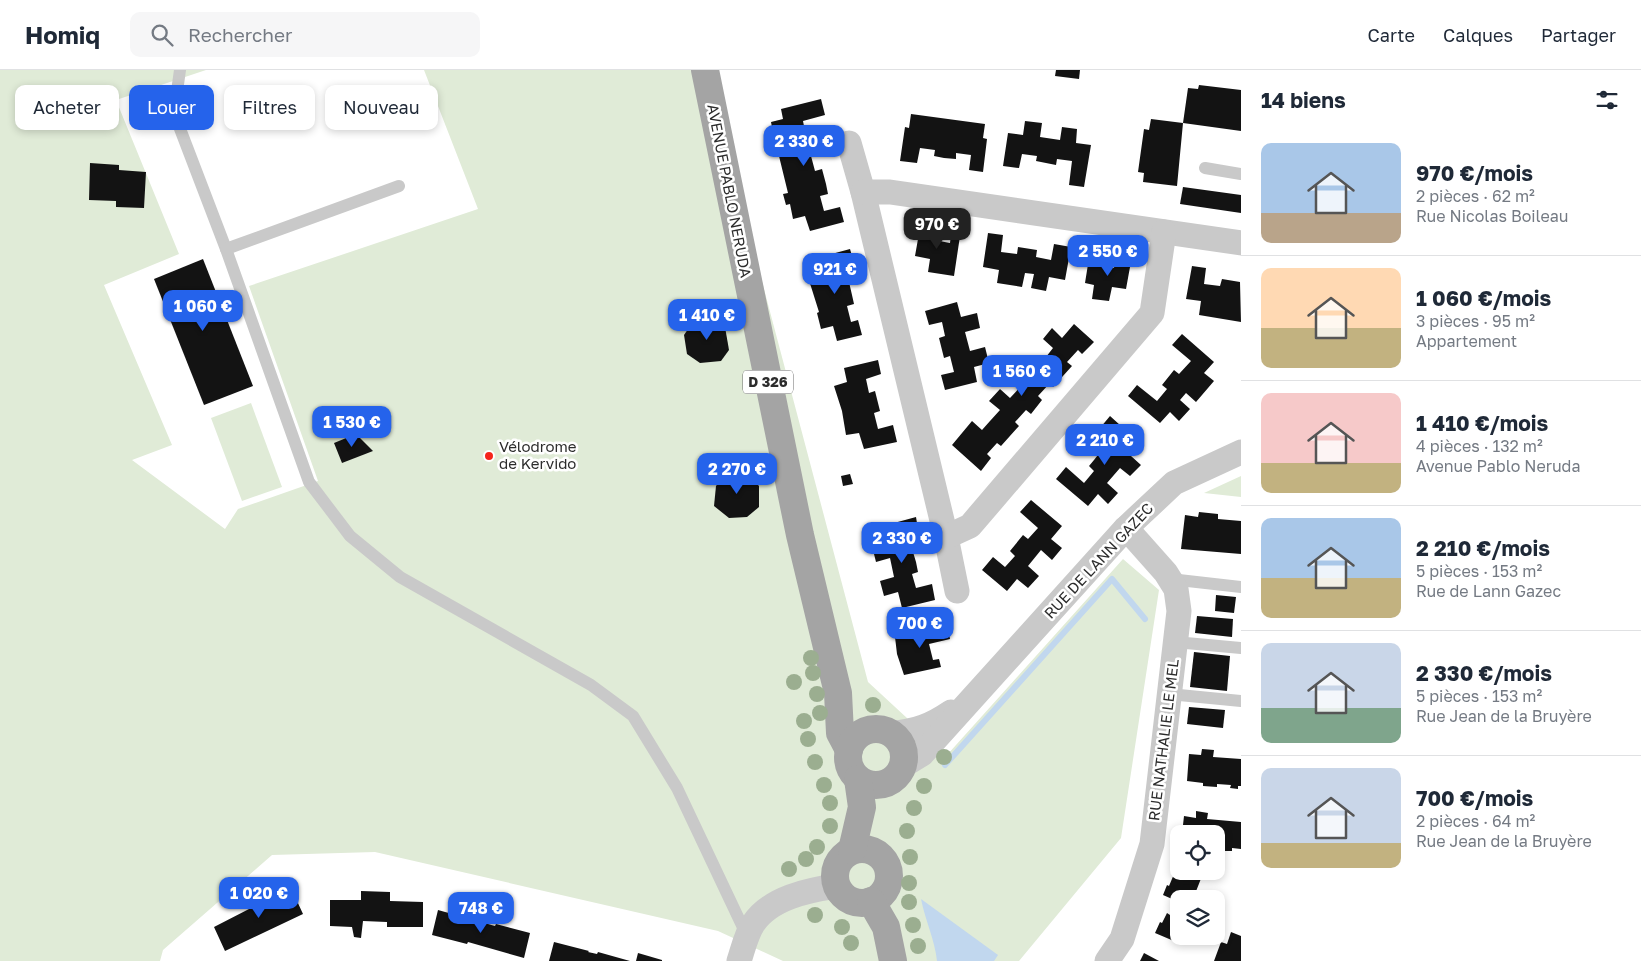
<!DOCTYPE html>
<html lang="fr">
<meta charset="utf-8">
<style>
:root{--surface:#fff;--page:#f6f6f7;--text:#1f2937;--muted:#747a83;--line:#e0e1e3;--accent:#2563eb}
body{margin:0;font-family:"Golos Text",sans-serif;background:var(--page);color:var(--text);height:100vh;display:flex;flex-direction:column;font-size:19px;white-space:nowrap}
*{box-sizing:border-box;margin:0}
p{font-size:16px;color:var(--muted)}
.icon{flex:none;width:28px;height:28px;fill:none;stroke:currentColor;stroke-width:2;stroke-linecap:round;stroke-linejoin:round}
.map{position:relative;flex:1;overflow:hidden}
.panel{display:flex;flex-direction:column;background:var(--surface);width:400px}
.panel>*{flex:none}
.top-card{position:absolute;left:15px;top:15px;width:475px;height:45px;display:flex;gap:10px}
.tools{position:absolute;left:1170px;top:755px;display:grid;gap:10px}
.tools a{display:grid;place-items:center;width:55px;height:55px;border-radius:10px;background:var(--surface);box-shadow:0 2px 8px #0003;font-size:25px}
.price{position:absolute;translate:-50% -42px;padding:0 11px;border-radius:10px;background:var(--accent);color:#fff;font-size:16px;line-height:32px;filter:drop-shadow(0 1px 2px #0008)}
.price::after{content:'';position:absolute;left:50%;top:30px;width:15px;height:11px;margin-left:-8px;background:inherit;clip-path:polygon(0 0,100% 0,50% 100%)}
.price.active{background:#222;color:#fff}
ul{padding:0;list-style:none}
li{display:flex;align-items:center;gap:15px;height:125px;padding:0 20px}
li+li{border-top:1px solid var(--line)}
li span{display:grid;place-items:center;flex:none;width:140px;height:100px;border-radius:10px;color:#555}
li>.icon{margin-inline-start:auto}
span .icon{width:60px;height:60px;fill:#fffc;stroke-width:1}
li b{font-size:21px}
h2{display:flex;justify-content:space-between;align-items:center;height:60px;padding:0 20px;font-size:21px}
.pill{padding:0 18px;border-radius:10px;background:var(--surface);box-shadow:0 2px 8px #0003;font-size:18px;line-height:45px}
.pill.active{background:var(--accent);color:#fff}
header{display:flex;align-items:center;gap:30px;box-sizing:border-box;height:70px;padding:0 25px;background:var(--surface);border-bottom:1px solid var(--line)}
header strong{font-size:24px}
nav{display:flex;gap:28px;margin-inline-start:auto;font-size:18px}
.search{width:350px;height:45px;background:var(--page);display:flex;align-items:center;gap:12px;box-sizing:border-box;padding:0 18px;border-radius:10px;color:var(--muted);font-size:19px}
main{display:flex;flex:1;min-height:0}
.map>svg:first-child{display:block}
</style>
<header>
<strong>Homiq</strong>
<div class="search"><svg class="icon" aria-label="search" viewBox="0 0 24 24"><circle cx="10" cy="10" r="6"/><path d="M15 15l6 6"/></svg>Rechercher</div>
<nav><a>Carte</a><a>Calques</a><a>Partager</a></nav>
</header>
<main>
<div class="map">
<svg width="1241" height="891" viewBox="0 0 1241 891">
<rect width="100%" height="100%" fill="#fff"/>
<g fill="#e0ebd7">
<polygon points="0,0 206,0 116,30 179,184 104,215 172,375 132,390 225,459 238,439 318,411 249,216 478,139 424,0 706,0 868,612 947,685 1123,489 1159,520 1121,768 1019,891 783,891 718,861 375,782 272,785 163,880 160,891 0,891"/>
<polygon points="251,333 282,417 242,431 211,348"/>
<polygon points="1241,406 1241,427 1204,423"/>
</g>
<path fill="#c1d7ee" d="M921,829L998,885L994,891H937C935,870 925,850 921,829Z"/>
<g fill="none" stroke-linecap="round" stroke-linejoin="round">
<polyline stroke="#c1d7ee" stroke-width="6" points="945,695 1112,509 1145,549"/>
</g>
<g fill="#131313">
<polygon points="1056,0 1080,0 1079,9 1055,6"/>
<polygon points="1199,15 1241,20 1241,61 1183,53 1188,18 1198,19"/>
<polygon points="821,29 825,45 803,51 806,66 814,64 816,74 818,83 811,86 815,101 822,99 826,114 828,124 820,126 824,141 840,137 844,152 810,161 805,146 793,149 790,134 786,135 783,124 788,123 778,82 790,80 788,69 775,73 771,52 783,49 781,39"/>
<polygon points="911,44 985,54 983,68 987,69 983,102 969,100 971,85 956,83 956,89 944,88 934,86 935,80 920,78 917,93 900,91 905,57 909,58"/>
<polygon points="1151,49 1183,53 1177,116 1143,112 1144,103 1138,102 1144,59 1149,60"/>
<polygon points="1025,51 1042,53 1040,67 1060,70 1062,57 1077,59 1076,73 1091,75 1084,117 1069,115 1072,91 1057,89 1056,95 1036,91 1037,86 1022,84 1019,98 1003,96 1008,63 1023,65"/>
<polygon points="90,93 119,95 119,100 146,102 144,138 116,137 116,131 89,130"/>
<polygon points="1183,117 1241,125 1241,143 1180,134"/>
<polygon points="921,152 937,154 934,170 950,173 951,165 960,166 954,206 928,202 930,189 915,186"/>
<polygon points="988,163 1003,165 1001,182 1017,184 1018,177 1037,180 1036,187 1051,190 1054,174 1071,177 1065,210 1049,207 1046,221 1031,218 1034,204 1025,203 1022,217 997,213 999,200 983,197"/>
<polygon points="850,179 855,196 838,200 842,214 849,212 852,225 854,234 847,236 851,252 858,250 862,265 837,271 833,256 821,259 817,243 819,242 808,207 820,203 817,188"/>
<polygon points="1117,184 1132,186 1126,219 1112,217 1109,231 1092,229 1094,215 1085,213 1089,188 1098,189 1097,195 1114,198"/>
<polygon points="203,189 253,316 204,335 154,209"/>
<polygon points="1192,196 1206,198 1204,214 1220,216 1222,209 1240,212 1241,252 1199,245 1201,231 1186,229"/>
<polygon points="957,232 961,247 977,243 980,258 965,262 970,281 985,277 989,293 974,297 977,312 945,320 941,305 954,302 950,286 944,288 939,268 945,266 942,252 929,255 925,241"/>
<polygon points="709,248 725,257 729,280 721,291 700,293 687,284 684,265 693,252"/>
<polygon points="1074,254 1094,272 1082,284 1078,280 1067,292 1072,296 1053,317 1049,314 1038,326 1042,330 1031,344 1026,340 1015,352 1019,356 1001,376 997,373 987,384 991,388 981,401 952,375 972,351 982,360 990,351 1000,340 989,331 1000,319 1010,328 1023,314 1013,304 1024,291 1034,301 1046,287 1053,278 1043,269 1052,258 1062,268"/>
<polygon points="1182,264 1214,292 1204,303 1214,311 1196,332 1186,323 1180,330 1190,339 1179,351 1170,342 1160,353 1128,326 1137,315 1157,331 1167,319 1162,315 1174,300 1179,304 1191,291 1172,275"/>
<polygon points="878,290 881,304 866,309 869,323 875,321 880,341 874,343 878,359 893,355 897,372 864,379 859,363 846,365 842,341 834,316 847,312 844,298"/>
<polygon points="1110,346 1141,374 1131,386 1141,395 1130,406 1120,398 1107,413 1118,423 1108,434 1098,424 1088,436 1056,409 1066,397 1084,413 1094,401 1089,396 1094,390 1101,381 1107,386 1117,374 1100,358"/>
<polygon points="356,364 373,381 342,393 334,373"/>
<polygon points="743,401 759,416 759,437 747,447 729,448 714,436 716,416 727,402"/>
<polygon points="850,404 853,414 843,416 841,406"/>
<polygon points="1031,430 1062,456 1051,469 1062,478 1052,490 1041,480 1028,496 1039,506 1028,518 1017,509 1007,521 982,500 993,487 1005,497 1015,486 1010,481 1023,465 1028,469 1038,458 1020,442"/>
<polygon points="1199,442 1218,444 1218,449 1241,451 1241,484 1181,479 1185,445 1198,447"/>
<polygon points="916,447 919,465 904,468 907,483 913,482 916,492 918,502 912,504 916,518 932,514 935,530 902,538 898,522 884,526 880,511 894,507 890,488 876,492 872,476 886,472 883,456"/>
<polygon points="1216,525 1236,527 1234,543 1215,541"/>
<polygon points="1197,546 1233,549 1232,567 1195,563"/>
<polygon points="947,554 950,569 929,574 933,590 939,589 941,597 904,605 897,584 895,567"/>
<polygon points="1194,582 1230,586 1227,621 1190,617"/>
<polygon points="1189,637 1225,640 1223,658 1187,654"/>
<polygon points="1202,679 1214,680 1213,687 1241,689 1241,716 1238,716 1238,719 1230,718 1231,715 1217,714 1217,717 1203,716 1203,713 1187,711 1189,684 1201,685"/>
<polygon points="1196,741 1208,743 1207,749 1241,752 1241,779 1232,778 1232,781 1224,781 1225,777 1216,777 1216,764 1182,764 1184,746 1196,748"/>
<polygon points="1177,797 1179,801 1189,801 1202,806 1193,829 1179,829 1179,832 1163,825 1167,815 1169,816"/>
<polygon points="291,818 303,844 225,881 214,857 249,839 247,835 256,830 258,834"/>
<polygon points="361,821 390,822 390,831 423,832 423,857 387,857 387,852 363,851 361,868 354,867 352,857 330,856 330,830 361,830"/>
<polygon points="438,840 495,856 496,854 530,863 524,888 468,872 467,874 432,865"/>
<polygon points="1172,841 1179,844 1179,866 1184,866 1181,874 1155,863 1160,852 1162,853 1167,843 1170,845"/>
<polygon points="1231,862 1241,866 1241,891 1214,891 1221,872 1227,874"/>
<polygon points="554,872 589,881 588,882 597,884 598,882 630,891 549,891"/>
<polygon points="638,883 662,890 662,891 636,891"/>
<polygon points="1144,883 1159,891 1140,891"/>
</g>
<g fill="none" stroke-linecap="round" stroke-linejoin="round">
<g stroke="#c9c9c9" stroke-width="12">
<polyline points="180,0 174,43 226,179"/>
<polyline points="1205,98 1241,104"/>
<polyline points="399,116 226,179 309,412 350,466 400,507 591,615 633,646 677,718 747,866"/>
<polyline points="1170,509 1241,517"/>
<polyline points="1175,572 1241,578"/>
<polyline points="1169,624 1241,631"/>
</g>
<g stroke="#c9c9c9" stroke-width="25">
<polyline points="849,73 863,122 946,467 957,521"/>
<polyline points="863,122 890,122 1241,173"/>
<polyline points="946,467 970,456 1152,243 1164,162"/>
<path d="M892,663C915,662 932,655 951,642"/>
<polyline points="904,695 922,684 1126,458 1174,413 1241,382"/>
<path d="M739,891C743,879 746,865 753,854C770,828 808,820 837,816"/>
<polyline points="1107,891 1122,869 1152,774 1179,541 1176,519 1166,503 1126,458"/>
</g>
<g stroke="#a4a4a4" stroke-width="28">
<polyline points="705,0 800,465 838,623 840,663 849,680"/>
<circle cx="876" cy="687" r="28"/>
<circle cx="862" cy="806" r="27"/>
<polyline points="852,780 862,737 858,709"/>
<polyline points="871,831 886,857 893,891"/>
</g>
</g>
<g fill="#9bae90">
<circle cx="811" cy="588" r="8"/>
<circle cx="813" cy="603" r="8"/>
<circle cx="794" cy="612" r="8"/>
<circle cx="817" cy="624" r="8"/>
<circle cx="873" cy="635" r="8"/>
<circle cx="820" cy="643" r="8"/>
<circle cx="804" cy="651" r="8"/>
<circle cx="808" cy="669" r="8"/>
<circle cx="944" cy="687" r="8"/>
<circle cx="815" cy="692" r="8"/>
<circle cx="824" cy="715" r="8"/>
<circle cx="924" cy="716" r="8"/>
<circle cx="830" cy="733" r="8"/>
<circle cx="914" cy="738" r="8"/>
<circle cx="830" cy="756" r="8"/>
<circle cx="907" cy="761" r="8"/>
<circle cx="817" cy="777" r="8"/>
<circle cx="910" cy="787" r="8"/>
<circle cx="806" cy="789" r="8"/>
<circle cx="789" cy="799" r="8"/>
<circle cx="909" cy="813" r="8"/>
<circle cx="909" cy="832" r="8"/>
<circle cx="815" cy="845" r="8"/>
<circle cx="913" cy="855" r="8"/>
<circle cx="842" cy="857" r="8"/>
<circle cx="851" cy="873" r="8"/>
<circle cx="918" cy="876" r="8"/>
</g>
<circle fill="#f5241b" stroke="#fff" stroke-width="2" cx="489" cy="386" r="5"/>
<g text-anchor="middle" stroke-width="5" stroke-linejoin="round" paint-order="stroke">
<rect fill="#fff" stroke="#6b6b6b" stroke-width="1" x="743" y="300.5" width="50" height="23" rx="4"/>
<g font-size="14" font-weight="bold" fill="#2c2c2c">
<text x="768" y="317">D 326</text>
</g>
<g font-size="15" fill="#2c2c2c" stroke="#fff">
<text transform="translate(729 121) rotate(79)" y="5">AVENUE PABLO NERUDA</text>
<text transform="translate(1099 491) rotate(-47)" y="5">RUE DE LANN GAZEC</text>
<text transform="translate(1164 670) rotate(-83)" y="5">RUE NATHALIE LE MEL</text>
</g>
<g font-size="15" fill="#2c2c2c" stroke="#fff" text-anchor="start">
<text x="499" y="382">Vélodrome<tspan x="499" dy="17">de Kervido</tspan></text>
</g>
</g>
</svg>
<div class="tools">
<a><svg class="icon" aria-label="locate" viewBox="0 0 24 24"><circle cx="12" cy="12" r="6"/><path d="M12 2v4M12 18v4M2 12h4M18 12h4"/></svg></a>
<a><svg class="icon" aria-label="layers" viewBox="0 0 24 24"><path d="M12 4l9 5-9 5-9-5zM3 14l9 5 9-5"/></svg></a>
</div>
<b class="price" style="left:804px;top:97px">2 330 €</b>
<b class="price active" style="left:937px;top:180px">970 €</b>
<b class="price" style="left:1108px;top:207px">2 550 €</b>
<b class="price" style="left:835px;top:225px">921 €</b>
<b class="price" style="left:203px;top:262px">1 060 €</b>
<b class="price" style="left:707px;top:271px">1 410 €</b>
<b class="price" style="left:1022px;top:327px">1 560 €</b>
<b class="price" style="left:352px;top:378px">1 530 €</b>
<b class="price" style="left:1105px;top:396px">2 210 €</b>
<b class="price" style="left:737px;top:425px">2 270 €</b>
<b class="price" style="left:902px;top:494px">2 330 €</b>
<b class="price" style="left:920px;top:579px">700 €</b>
<b class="price" style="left:259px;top:849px">1 020 €</b>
<b class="price" style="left:481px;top:864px">748 €</b>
<div class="top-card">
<a class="pill">Acheter</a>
<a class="pill active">Louer</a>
<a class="pill">Filtres</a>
<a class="pill">Nouveau</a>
</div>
</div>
<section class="panel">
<h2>14 biens<svg class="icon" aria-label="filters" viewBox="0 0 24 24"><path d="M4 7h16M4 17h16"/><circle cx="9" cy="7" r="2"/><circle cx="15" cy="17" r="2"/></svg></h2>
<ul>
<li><span style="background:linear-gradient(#a9c7e8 70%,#b9a48a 0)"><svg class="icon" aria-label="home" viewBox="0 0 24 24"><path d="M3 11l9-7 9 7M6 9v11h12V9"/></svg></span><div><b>970 €/mois</b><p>2 pièces · 62 m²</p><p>Rue Nicolas Boileau</p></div></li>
<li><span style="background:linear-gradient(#ffd9b3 60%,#c2b280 0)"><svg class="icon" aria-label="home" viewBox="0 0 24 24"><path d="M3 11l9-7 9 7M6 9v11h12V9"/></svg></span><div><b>1 060 €/mois</b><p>3 pièces · 95 m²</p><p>Appartement</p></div></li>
<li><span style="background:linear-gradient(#f6c9c9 70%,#c2b280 0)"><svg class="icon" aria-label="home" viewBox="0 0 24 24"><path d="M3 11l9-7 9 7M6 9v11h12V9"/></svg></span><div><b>1 410 €/mois</b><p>4 pièces · 132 m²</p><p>Avenue Pablo Neruda</p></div></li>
<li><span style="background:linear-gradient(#a9c7e8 60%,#c2b280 0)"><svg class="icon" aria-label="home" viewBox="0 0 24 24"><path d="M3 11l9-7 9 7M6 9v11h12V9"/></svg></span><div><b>2 210 €/mois</b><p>5 pièces · 153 m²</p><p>Rue de Lann Gazec</p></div></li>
<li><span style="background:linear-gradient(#c9d6e8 65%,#7fa58c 0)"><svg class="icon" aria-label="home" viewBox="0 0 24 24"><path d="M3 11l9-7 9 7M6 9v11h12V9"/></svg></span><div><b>2 330 €/mois</b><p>5 pièces · 153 m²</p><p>Rue Jean de la Bruyère</p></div></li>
<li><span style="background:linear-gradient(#c9d6e8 75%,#c2b280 0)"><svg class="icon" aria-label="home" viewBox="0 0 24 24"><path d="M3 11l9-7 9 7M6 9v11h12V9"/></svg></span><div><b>700 €/mois</b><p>2 pièces · 64 m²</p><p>Rue Jean de la Bruyère</p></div></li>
</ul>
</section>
</main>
